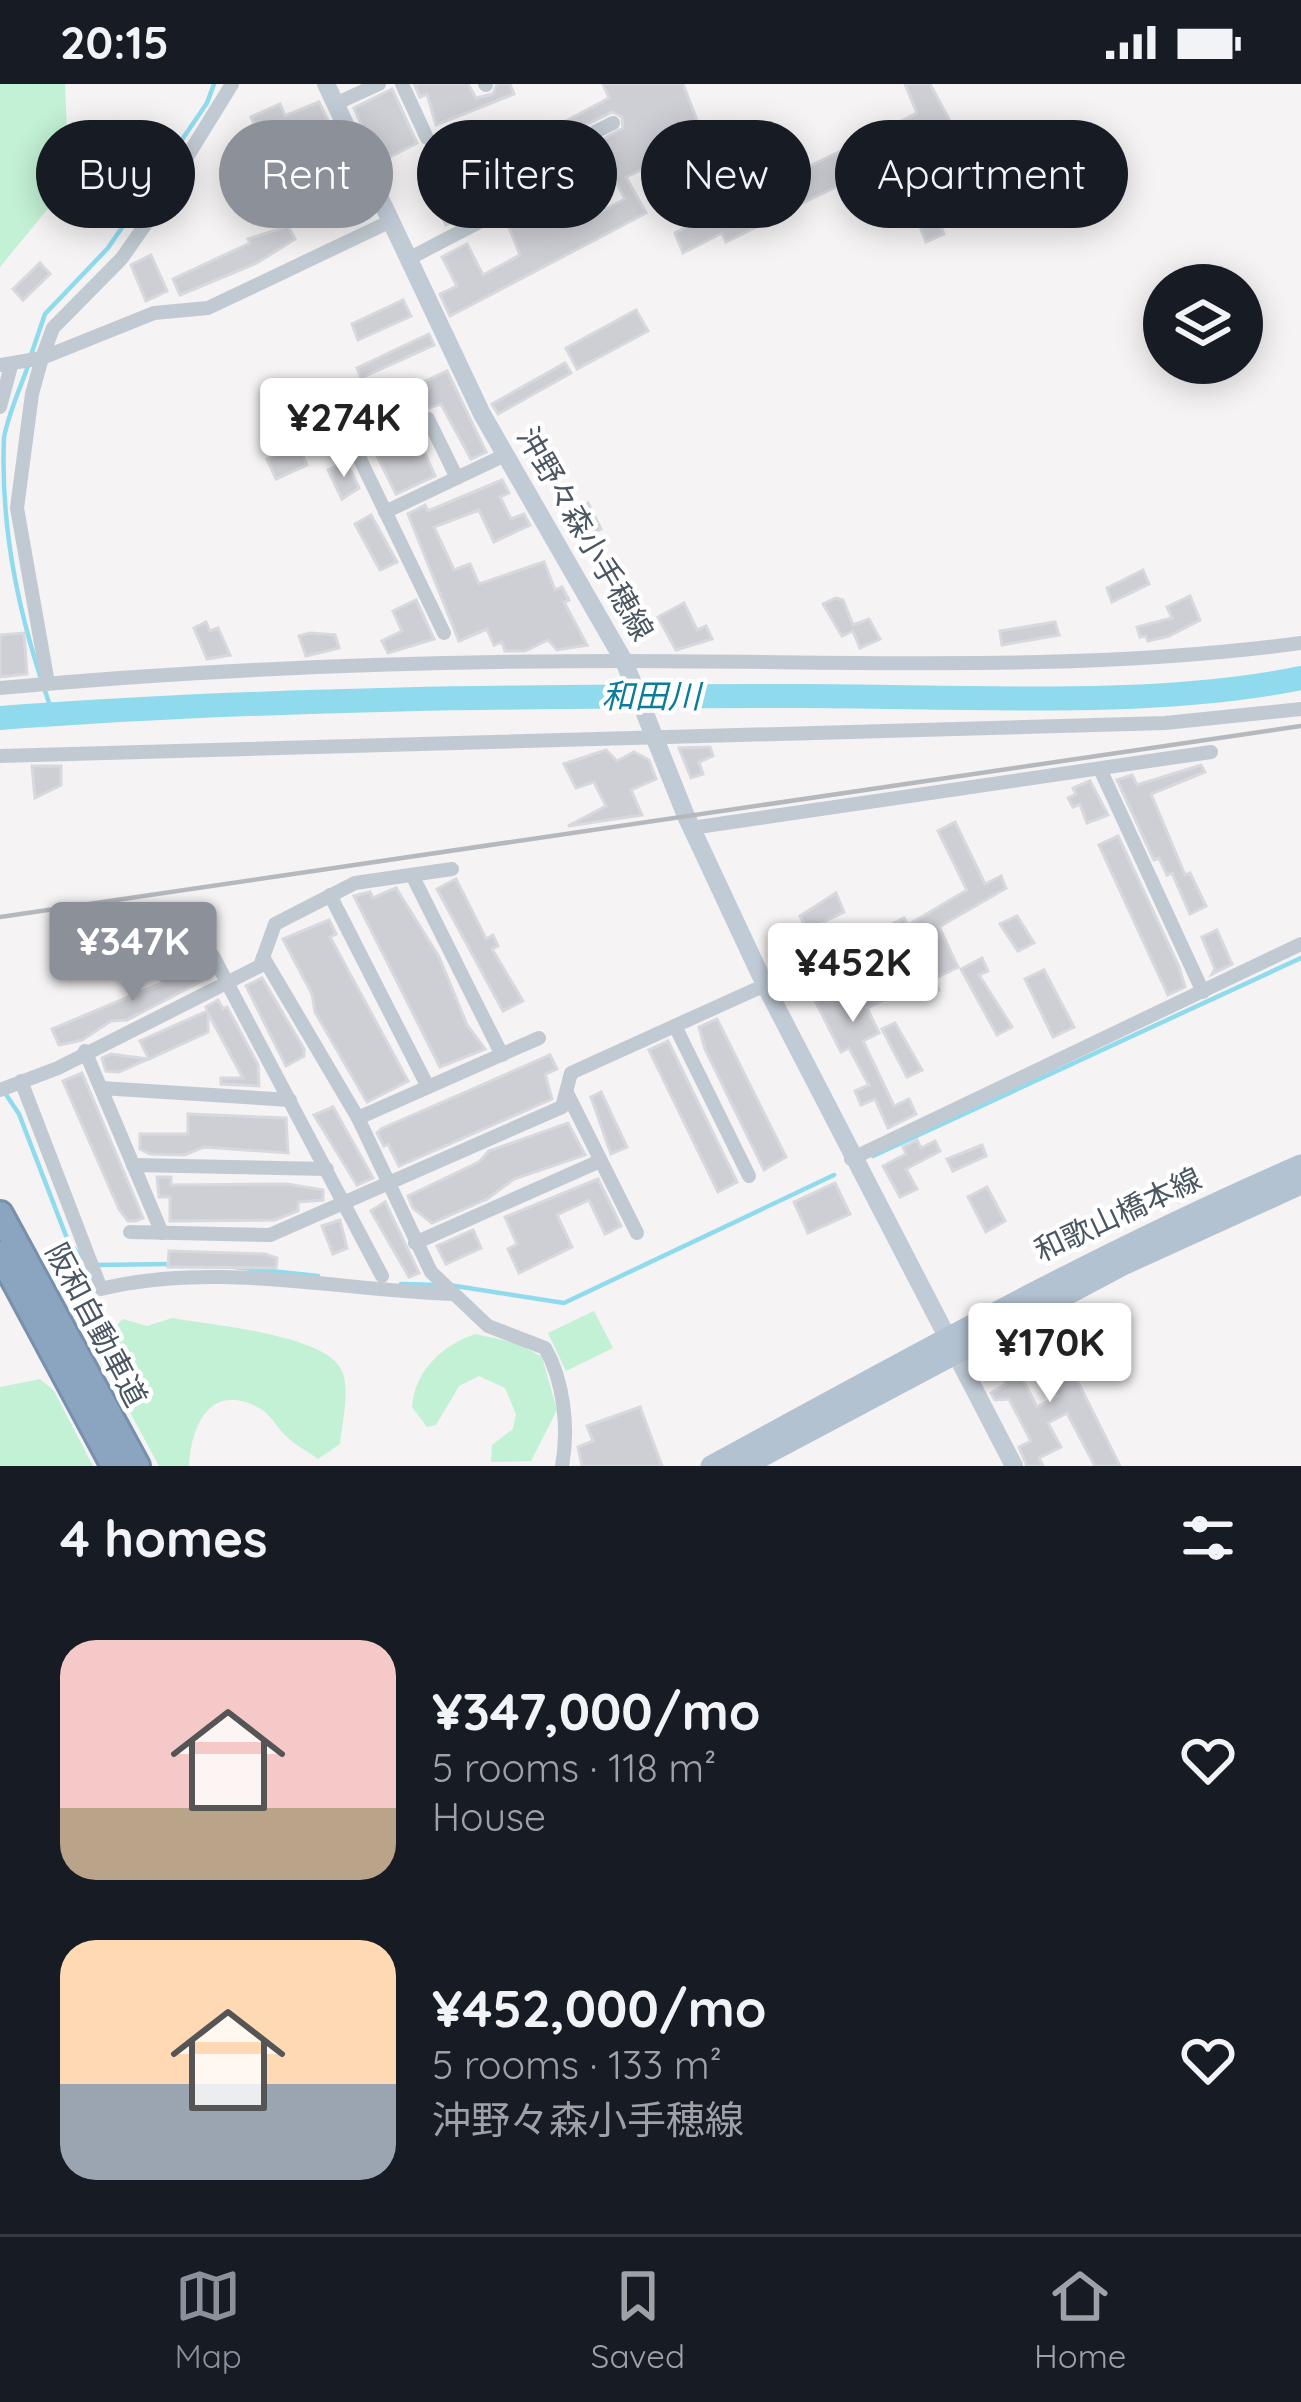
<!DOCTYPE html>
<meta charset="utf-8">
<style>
:root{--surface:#171b24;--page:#20242c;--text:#f1f3f6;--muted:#9ea1a6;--line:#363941;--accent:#8c9099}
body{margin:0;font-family:Quicksand,"Noto Sans JP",sans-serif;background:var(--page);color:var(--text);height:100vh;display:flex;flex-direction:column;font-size:45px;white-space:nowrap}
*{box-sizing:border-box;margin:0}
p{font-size:39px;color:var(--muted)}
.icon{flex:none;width:66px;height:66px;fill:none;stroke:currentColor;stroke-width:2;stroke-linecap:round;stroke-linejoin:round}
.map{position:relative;height:1382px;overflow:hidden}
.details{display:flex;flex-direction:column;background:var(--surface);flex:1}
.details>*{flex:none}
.top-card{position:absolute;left:36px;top:36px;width:1230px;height:108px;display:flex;gap:24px}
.controls{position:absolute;left:1143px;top:180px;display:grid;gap:24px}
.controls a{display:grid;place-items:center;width:120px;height:120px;border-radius:50%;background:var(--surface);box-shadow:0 6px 30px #0003;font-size:60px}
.price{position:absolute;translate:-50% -102px;padding:0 27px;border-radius:12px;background:#fff;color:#222;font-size:39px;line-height:78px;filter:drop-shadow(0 3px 6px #0008)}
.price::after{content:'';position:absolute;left:50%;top:72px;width:36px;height:27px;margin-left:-18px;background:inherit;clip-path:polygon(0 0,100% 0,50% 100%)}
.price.active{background:var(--accent);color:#fff}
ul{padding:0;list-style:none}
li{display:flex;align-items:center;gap:36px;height:300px;padding:0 60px}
li span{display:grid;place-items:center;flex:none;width:336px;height:240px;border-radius:36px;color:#555}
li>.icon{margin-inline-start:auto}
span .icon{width:144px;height:144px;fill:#fffc;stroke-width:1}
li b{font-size:51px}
h2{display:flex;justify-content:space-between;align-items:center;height:144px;padding:0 60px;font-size:51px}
.chip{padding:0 42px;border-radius:54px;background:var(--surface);box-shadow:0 6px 30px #0003;font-size:42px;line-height:108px}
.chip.active{background:var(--accent);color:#fff}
.status{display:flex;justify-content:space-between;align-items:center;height:84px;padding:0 60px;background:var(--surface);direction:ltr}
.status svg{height:33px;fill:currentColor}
.tabs{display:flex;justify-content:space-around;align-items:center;height:168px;border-top:3px solid var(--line);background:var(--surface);font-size:33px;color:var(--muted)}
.tabs a{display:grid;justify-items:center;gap:6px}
.tabs .active{color:var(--accent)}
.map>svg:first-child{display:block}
</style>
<div class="status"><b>20:15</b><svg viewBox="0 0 49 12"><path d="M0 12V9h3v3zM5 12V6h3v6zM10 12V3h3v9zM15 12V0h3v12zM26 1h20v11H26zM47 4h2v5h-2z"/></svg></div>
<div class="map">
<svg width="1301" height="1382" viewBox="0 0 1301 1382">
<rect width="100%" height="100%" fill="#f5f3f3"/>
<g fill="#c3f1d5">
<polygon points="0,0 65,0 69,99 0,183"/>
<polygon points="594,1227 613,1264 566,1287 548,1249"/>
<path d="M172,1234C210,1241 323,1250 341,1285C351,1304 342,1339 340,1360L318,1375C307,1367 295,1361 286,1352C277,1344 271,1330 259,1324C210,1297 191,1342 189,1382H159L99,1271L100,1257L123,1235L147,1242Z"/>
<path d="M475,1250L517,1259L542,1273L557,1326L531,1377L491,1378L492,1361L513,1345L516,1330L505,1304L479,1292L459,1302L436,1341L427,1343L412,1323C415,1286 442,1262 475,1250Z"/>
<polygon points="40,1295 54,1307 93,1382 0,1382 0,1303"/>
</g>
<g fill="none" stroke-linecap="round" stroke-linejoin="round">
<g stroke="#90daee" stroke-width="4.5">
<polyline points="31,271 45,230 108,164 207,19 214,0"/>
<path d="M28,282C20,305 8,330 4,354C0,450 21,541 53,630"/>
<polyline points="3,1006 19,1030 68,1157 82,1174"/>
<polyline points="873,1072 1301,874"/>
<polyline points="96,1181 169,1180"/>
<polyline points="234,1183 318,1192"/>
<polyline points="401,1200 438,1201"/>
<polyline points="449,1201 564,1219 834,1091"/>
</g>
<path stroke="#90daee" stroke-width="24" d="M0,634C267,614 534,612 801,612C957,612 1150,625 1301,594"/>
</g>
<g fill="#cdcfd5" stroke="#d7d9de" stroke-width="3" fill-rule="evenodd">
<polygon points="414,0 468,0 476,14 493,10 497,0 510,0 514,10 436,41 427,10 420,13"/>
<path d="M603,0H683L715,83L657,108L647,83L626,93L646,129L450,232L440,210L457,202L442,173L467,160L483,191L520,171L496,111L548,92L545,87L623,44L622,33L612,28L529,69L525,59L609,14ZM603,73L625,115L575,142L553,99Z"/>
<polygon points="905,0 930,0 955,46 798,121 794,113 766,127 770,136 726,158 722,149 683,169 675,149 917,29"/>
<polygon points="392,5 417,59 378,79 354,24"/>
<polygon points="319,18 356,96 344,100 356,128 340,135 329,112 291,125 251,33 280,20 285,32"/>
<polygon points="110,60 160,78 155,90 149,94 126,87 129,77 106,68"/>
<polygon points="500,66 506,78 461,101 457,92"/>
<polygon points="912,91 922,115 929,112 944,150 926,158 901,95"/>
<polygon points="456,103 466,131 446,141 433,115"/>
<polygon points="288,142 295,155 257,179 180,211 173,195 250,159 248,155"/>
<polygon points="151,171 167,207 146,217 131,181"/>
<polygon points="40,179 50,190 23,216 13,205"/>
<polygon points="403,216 411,232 358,256 352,240"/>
<polygon points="636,226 648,247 577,285 566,264"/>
<polygon points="429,250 434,261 361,294 357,284"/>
<polygon points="565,279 571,289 498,330 492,320"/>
<polygon points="447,287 486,368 471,375 441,320 424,325 410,335 435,392 396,410 368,354 345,365 331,341"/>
<polygon points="298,361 307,381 276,395 267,375"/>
<polygon points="346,377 359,404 342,415 328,386"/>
<polygon points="502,396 509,409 500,413 511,435 524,430 530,441 494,458 479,426 434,443 454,486 470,480 479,500 544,478 555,506 562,503 569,516 564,518 587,561 557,566 548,556 525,567 505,567 502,558 494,561 487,545 459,557 408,430 425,421 428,427"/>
<polygon points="588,419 601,445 584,453 571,429"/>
<polygon points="371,431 397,478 380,486 355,440"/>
<polygon points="1143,486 1149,500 1112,518 1107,504"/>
<polygon points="1190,512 1200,536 1169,552 1148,557 1146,552 1140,553 1137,543 1172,534 1167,523"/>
<polygon points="836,514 843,516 853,541 869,535 880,555 860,564 853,547 842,552 823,520"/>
<polygon points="416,516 434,555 388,569 382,557 402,547 393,527"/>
<polygon points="684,519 697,546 706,542 712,555 676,566 658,533"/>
<polygon points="206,538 210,547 218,544 230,571 207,575 194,544"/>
<polygon points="1055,538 1059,551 1002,561 1000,547"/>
<polygon points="24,549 27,590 0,593 0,551"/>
<polygon points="310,549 335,551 339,564 306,572 299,552"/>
<polygon points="710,663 713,672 699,678 703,690 691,694 679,664"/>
<polygon points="606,666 617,677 634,668 649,676 656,695 631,706 642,731 568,742 606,722 594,698 576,704 564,680"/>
<polygon points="1201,681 1205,688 1151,710 1185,791 1190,789 1206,822 1190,830 1172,789 1167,791 1159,774 1154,776 1117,696 1132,691 1137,701"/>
<polygon points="32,682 61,682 61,701 35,714"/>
<polygon points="1090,697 1108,731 1087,739 1080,720 1073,723 1068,714 1076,710 1073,704"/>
<polygon points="955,738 985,800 1001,792 1006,804 939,843 958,883 934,895 939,906 924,914 890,841 904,834 908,841 967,806 938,747"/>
<polygon points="1118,752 1179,883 1185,903 1168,911 1099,761"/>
<polygon points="456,795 486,855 493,851 498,862 492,865 523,917 503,927 437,805"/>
<polygon points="396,804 439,873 467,941 485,965 440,983 354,812 370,808 373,814"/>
<polygon points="836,809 844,828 807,846 800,832"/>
<polygon points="1017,832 1034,859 1018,867 1000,840"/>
<polygon points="329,836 336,850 330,853 408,997 367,1018 315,928 312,910 283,855"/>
<polygon points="1217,846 1232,880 1212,890 1215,885 1202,853"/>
<polygon points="856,862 862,874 846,884 859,910 879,902 886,915 867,924 879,949 863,957 894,1022 909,1015 916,1030 888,1044 875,1015 861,1021 855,1007 869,1001 849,964 841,968 799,885"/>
<polygon points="982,874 988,887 979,891 1012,943 997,951 961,885"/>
<polygon points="202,875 211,892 127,936 111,937 82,956 59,961 52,945 162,899 160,894"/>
<polygon points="1044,886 1074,943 1053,953 1025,895"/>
<polygon points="262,894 304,965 304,972 286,982 246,902"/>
<polygon points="218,916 223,925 227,923 258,981 259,1002 221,1000 221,994 243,994 208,929 208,948 149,975 140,957 207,927 206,923"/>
<polygon points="717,935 786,1073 764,1086 705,965 699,943"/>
<polygon points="895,939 922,986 907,993 882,945"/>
<polygon points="668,957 737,1098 718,1108 649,966"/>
<polygon points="111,970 148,975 119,988 106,987 102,974"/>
<polygon points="550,971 557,985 545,990 552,1015 399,1082 388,1060 384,1062 377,1049 381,1045"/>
<polygon points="82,989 143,1134 136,1137 128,1137 119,1125 63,997"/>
<polygon points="601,1008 627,1063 611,1070 591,1013"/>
<polygon points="333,1023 373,1094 357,1101 314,1031"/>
<polygon points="188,1030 286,1034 288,1069 204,1063 184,1071 150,1070 140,1065 140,1050 188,1050"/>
<polygon points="568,1039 585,1071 514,1095 487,1115 432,1139 413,1124 408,1112 479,1078 489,1067"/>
<polygon points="917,1056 921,1064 935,1057 940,1067 906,1085 917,1105 900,1113 883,1082 906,1070 903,1063"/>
<polygon points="982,1061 986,1072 953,1087 947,1075"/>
<polygon points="157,1093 171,1093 171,1101 287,1100 323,1106 323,1116 298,1118 298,1127 274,1136 170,1137 170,1113 159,1113"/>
<polygon points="598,1095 621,1142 605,1150 589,1116 557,1131 572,1163 519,1189 508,1165 517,1160 505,1133"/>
<polygon points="835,1099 850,1130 808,1149 794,1118"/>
<polygon points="987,1103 1005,1137 986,1148 968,1113"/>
<polygon points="385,1118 419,1189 409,1193 371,1127"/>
<polygon points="340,1136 347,1164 333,1170 322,1142"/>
<polygon points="473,1146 481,1164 446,1180 437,1162"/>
<polygon points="169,1167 265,1170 277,1174 276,1184 168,1183"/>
<path d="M1052,1259L1080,1302L1120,1382H1095L1067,1329L1048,1339L1061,1363L1039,1374L1043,1382H1027L1019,1363L1031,1357L1009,1315L995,1316L991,1309L1006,1300L996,1280ZM1043,1281L1058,1312L1037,1323L1021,1292Z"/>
<polygon points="640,1323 662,1382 582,1382 578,1363 593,1357 587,1342"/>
</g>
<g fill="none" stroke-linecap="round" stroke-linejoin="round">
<g stroke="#7690ad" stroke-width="30">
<g id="motorway">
<polyline points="0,1130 137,1382"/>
<polyline points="0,1170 114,1382"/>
</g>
</g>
<g stroke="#c1cad2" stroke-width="14">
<polyline points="402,0 427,54"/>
<polyline points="485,0 486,1"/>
<polyline points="335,20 379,0"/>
<polyline points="410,174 481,137 470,111 613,39"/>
<polyline points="0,281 42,274 154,229 208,224 391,137"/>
<polyline points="0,323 11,282"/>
<polyline points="428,335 457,394"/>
<polyline points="357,369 444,549"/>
<polyline points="385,428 505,371"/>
<polyline points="48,599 17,424 32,310 42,274 53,244 122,174 145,141 232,0"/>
<path d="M0,604C204,585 423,577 628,577C853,577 1077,589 1301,559"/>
<polyline points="0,672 1165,639 1301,625"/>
<polyline points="1100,685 1203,908"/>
<polyline points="691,744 1211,668"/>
<polyline points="412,791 502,971"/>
<polyline points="330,811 428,1003"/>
<polyline points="213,872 382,1192"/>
<path d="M263,873L358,1034L431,1188L488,1242L545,1264C564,1297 569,1345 562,1382"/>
<polyline points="675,942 749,1092"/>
<polyline points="85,967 162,1149"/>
<path d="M21,997L101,1205C214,1177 338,1206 452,1210"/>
<polyline points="101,1004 290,1016"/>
<polyline points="0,1006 58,984 260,882 275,840 355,799 452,785"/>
<polyline points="567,1009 637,1149"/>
<polyline points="358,1034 539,954"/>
<polyline points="851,1075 1301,860"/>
<polyline points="133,1081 327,1085"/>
<polyline points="130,1148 270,1151 562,1023 571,989 765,901"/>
<polyline points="415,1159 600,1077"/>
</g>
<polyline stroke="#c1cbd6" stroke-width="18" points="326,0 482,330 624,577 686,732 765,901 1014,1382"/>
<g stroke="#b3c2d1" stroke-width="21">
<path d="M711,1382C906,1276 1097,1169 1301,1081"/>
<polyline points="744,1382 1123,1181 1301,1100"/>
</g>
<use href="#motorway" stroke="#8ba5c1" stroke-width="24"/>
<polyline stroke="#b5b8bd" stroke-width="4.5" points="0,833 1301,642"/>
</g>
<g text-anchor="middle" stroke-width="9" stroke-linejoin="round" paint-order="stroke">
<g font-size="30" fill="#4a5661" stroke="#fff">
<text transform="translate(585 450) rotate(60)" y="10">沖野々森小手穂線</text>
<text transform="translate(1118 1131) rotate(-25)" y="10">和歌山橋本線</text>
<text transform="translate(96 1241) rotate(62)" y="10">阪和自動車道</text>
</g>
<g font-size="33" font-style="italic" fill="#0c7c9b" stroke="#fff">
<text x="651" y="624">和田川</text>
</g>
</g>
</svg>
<div class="controls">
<a><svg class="icon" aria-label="layers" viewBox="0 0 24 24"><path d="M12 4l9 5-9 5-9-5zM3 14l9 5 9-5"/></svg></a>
</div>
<b class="price" style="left:344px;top:396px">¥274K</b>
<b class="price active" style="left:133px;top:920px">¥347K</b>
<b class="price" style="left:853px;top:941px">¥452K</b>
<b class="price" style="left:1050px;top:1321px">¥170K</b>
<div class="top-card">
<a class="chip">Buy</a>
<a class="chip active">Rent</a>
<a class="chip">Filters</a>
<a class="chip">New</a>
<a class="chip">Apartment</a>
</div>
</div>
<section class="details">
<h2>4 homes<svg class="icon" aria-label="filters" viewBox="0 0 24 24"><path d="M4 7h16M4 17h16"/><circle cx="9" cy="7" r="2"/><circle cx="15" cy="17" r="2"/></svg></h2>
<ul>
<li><span style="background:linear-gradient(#f6c9c9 70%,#b9a48a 0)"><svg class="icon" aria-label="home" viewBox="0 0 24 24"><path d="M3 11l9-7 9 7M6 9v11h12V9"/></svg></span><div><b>¥347,000/mo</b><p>5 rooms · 118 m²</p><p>House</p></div><svg class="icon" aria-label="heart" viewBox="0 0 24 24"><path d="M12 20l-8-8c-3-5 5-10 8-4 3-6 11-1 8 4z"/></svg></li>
<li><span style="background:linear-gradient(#ffd9b3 60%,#9aa5b1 0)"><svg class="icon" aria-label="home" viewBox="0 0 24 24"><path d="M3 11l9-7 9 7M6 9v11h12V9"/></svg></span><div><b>¥452,000/mo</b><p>5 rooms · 133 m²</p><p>沖野々森小手穂線</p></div><svg class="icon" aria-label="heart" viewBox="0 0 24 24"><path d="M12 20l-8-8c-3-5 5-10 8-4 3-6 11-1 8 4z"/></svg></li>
</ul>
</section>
<nav class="tabs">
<a class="active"><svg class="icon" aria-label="map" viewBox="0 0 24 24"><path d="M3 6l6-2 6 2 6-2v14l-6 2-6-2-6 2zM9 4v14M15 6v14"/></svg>Map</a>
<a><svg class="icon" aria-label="saved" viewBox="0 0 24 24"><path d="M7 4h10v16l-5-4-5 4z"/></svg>Saved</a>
<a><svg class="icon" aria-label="home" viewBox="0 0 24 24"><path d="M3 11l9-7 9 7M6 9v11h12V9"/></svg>Home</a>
</nav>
